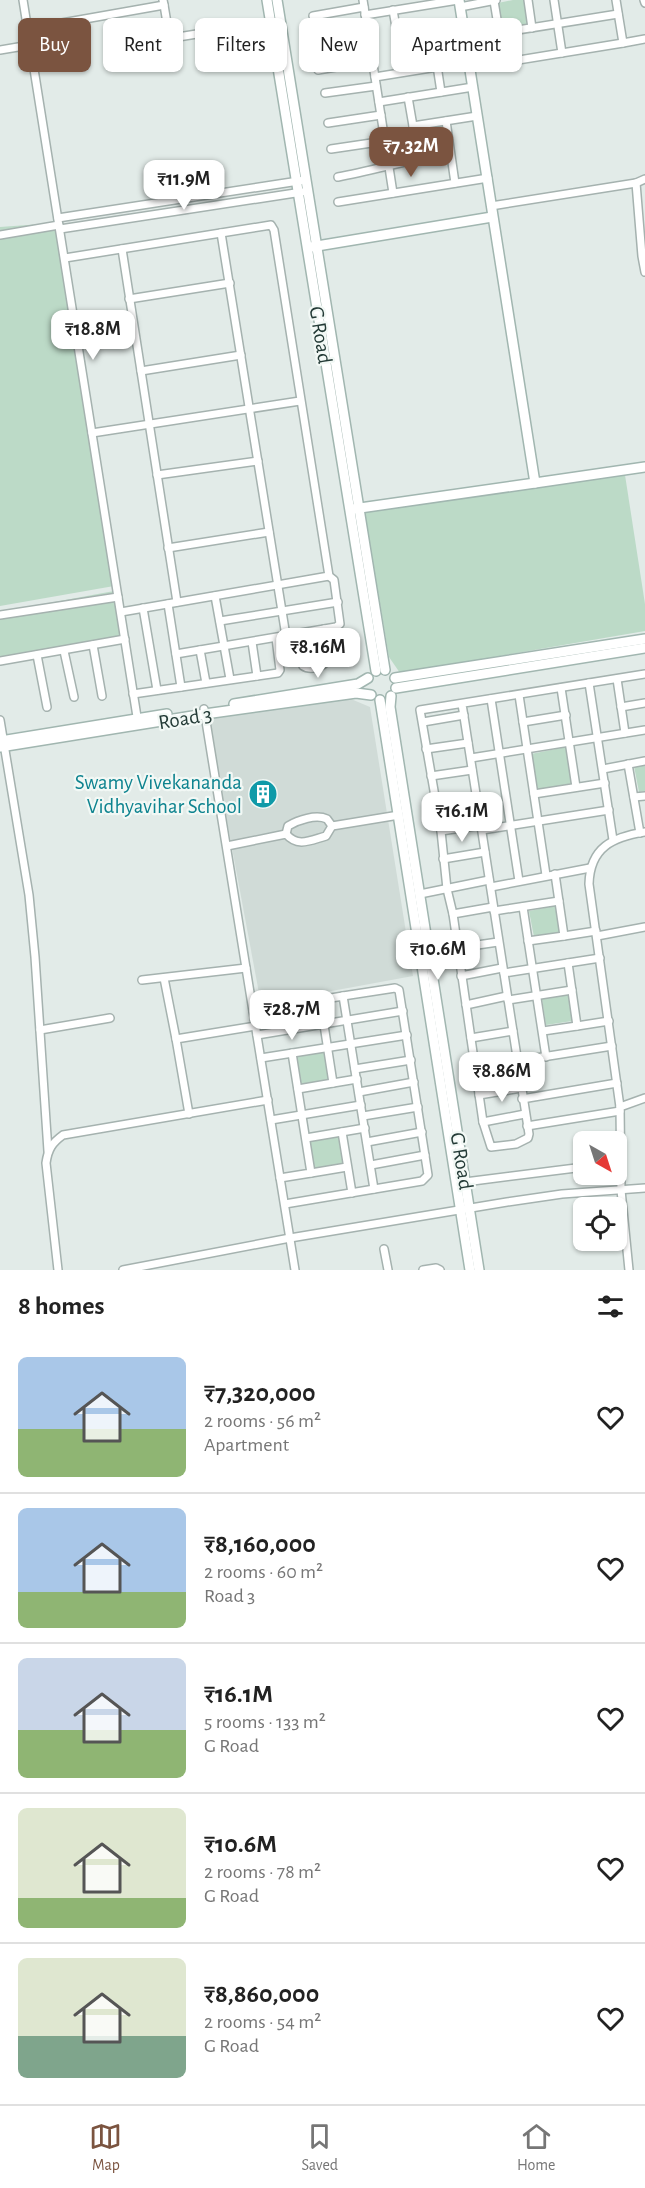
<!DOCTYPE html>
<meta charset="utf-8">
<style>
:root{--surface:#fff;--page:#f2f2f2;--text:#222;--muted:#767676;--line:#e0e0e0;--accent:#7b5440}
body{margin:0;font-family:"Alegreya Sans",sans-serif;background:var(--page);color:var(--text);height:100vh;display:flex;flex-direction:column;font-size:22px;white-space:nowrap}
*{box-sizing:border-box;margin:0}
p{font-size:20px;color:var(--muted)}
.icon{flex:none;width:33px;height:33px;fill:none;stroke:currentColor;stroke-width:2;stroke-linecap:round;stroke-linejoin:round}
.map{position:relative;height:1270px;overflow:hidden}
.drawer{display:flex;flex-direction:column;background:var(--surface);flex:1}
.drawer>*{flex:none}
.banner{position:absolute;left:18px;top:18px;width:609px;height:54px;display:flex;gap:12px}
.needle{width:39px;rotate:141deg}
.fabs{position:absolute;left:573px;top:1131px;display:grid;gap:12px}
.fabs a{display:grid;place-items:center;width:54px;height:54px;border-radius:9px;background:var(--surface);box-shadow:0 2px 4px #0004;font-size:30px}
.price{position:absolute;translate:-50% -51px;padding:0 14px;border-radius:12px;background:#fff;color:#222;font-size:20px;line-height:39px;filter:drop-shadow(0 2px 3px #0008)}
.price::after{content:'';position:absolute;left:50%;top:36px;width:18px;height:14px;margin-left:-9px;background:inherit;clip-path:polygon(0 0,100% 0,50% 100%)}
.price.selected{background:var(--accent);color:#fff}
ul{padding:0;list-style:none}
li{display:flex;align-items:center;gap:18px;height:150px;padding:0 18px}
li+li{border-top:2px solid var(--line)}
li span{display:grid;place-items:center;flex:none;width:168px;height:120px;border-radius:9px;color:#555}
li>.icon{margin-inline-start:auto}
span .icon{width:72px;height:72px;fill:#fffc;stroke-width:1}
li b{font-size:26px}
h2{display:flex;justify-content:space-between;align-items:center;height:72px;padding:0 18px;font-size:26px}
.tag{padding:0 21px;border-radius:9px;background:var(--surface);box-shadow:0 2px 4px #0004;font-size:21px;line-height:54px}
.tag.selected{background:var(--accent);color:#fff}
.dock{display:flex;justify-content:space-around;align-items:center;height:84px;border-top:2px solid var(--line);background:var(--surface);font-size:16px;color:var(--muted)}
.dock a{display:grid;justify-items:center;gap:3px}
.dock .selected{color:var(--accent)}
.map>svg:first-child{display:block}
</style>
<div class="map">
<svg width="645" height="1270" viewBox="0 0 645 1270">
<rect width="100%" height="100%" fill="#e2ebe8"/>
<polygon fill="#d0dbd7" points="351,699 370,707 413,976 261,1004 208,719"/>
<g fill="#bcdac7">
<polygon points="513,0 524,0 529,24 503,29 498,3"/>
<polygon points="430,38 435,64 408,69 404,42"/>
<polygon points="443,123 448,150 421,154 417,128"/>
<polygon points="55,223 114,586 0,606 0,227"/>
<polygon points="625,475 645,604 645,631 400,673 389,657 364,509"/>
<polygon points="114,591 122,637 0,659 0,612"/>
<polygon points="566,747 573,783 538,790 531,754"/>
<polygon points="645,764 645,791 639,792 634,766"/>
<polygon points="555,906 560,932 534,937 529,911"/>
<polygon points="568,994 572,1021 546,1025 542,999"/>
<polygon points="324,1050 329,1081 300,1086 295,1055"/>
<polygon points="338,1135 343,1166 314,1171 308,1140"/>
</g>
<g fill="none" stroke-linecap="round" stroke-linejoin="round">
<g stroke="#a5b2af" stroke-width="10">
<g id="street">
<polyline points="23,0 138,723"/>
<polyline points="363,0 393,193"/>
<polyline points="528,0 532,28"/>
<polyline points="554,0 562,53"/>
<polyline points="616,0 623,43 645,39"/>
<polyline points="644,0 645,3"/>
<polyline points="494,1 504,62"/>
<polyline points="164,5 169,35 172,38 246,26"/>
<polyline points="460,7 496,0"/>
<polyline points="393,10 398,39 463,28"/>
<polyline points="365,15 458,0"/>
<polyline points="313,16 364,7"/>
<polyline points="28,29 164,5 163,0"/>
<polyline points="432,33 441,92"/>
<polyline points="499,33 618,14"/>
<polyline points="398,39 403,72"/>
<polyline points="318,41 368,33"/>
<polyline points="0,50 30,45"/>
<polyline points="470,68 623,43"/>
<polyline points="318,70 372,61"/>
<polyline points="375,77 437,67"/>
<polyline points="325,93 376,86"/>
<polyline points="408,97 413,126 477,116"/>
<polyline points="379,102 473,87"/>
<polyline points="446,121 455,183"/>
<polyline points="328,123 381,115"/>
<polyline points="413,126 418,158"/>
<polyline points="331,149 385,141"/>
<path d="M338,177C375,170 412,159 450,153"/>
<polyline points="636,183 642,256 645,272"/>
<polyline points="338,202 488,178"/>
<polyline points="491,206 636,183 645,179"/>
<polyline points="58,218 305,180"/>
<polyline points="60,229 302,192"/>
<polyline points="221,233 286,636"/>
<polyline points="0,235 59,225"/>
<polyline points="122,249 177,602"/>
<polyline points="65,258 271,225 274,230 329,576 334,580 340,624 336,627 176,654"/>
<polyline points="129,299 230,283"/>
<polyline points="141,371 241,355"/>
<polyline points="92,433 300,401"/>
<polyline points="157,475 258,461"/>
<polyline points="168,548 269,532"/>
<polyline points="215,596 230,679"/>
<polyline points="168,604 181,687"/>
<polyline points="143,608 157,690"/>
<polyline points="121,612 329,576"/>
<polyline points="0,615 118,597"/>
<polyline points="220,621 338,602"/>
<path d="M297,634L303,666C310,671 323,667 328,660L324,629"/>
<polyline points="252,642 257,676"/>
<polyline points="93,645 102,696"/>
<polyline points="200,650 206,683"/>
<polyline points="64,651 74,697"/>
<polyline points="37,655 47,707"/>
<polyline points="0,661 125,639"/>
<polyline points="617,679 625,733"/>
<polyline points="589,683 613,840"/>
<polyline points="561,688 576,787"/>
<polyline points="133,694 278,673 280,670 276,638"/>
<polyline points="519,695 546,875"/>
<polyline points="491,699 519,881"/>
<polyline points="462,704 529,1134 528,1138 516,1144 491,1147 483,1122 453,914 447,889 441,831 420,710 645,674"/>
<polyline points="621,707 645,703"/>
<polyline points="204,709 295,1270"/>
<polyline points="0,720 29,895 35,957 48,1151"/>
<polyline points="423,722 464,715"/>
<polyline points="523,722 566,715"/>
<polyline points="426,749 468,743"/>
<polyline points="471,758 645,730"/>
<polyline points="628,764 640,833"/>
<polyline points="603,769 645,761"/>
<polyline points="431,776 472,770"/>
<polyline points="534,794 605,783"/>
<polyline points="634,797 645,796"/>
<polyline points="435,804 477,798"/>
<polyline points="482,830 609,810"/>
<polyline points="441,831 481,825"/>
<path d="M286,834L288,826C298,820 316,814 327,819L332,826"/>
<path d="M227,846L286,834C298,848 311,840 326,836L332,826L399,815"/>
<polyline points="443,859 485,852"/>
<polyline points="555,874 564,936 596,931"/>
<polyline points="491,887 590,868"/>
<polyline points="420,894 489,880"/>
<polyline points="523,907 546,1057"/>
<polyline points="494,911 559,901"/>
<polyline points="453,914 493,907"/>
<polyline points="597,936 645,927"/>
<polyline points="528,941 564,936"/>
<polyline points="457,948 498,942"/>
<polyline points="568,963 577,1026 609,1021"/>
<polyline points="504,973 600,958"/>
<polyline points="461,976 502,968"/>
<polyline points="164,978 176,1039"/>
<polyline points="142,980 246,968"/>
<polyline points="508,1000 572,990"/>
<polyline points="466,1005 507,996"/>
<polyline points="253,1011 343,996 374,1189"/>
<polyline points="324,1025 333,1083 357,1079"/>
<polyline points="40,1030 110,1018"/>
<polyline points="543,1031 577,1026"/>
<polyline points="257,1035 403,1011"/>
<polyline points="471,1038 513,1031"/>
<polyline points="261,1058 407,1035"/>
<polyline points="517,1061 612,1046"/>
<polyline points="476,1066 517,1058"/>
<polyline points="355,1069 411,1060"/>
<polyline points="298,1089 333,1083"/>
<polyline points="359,1092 414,1082"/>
<polyline points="479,1095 521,1088"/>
<polyline points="522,1099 617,1083"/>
<polyline points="620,1107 645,1098"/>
<polyline points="189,1114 176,1039 256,1026"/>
<polyline points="363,1116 418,1107"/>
<polyline points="271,1120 361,1105"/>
<polyline points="483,1122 525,1114"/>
<polyline points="527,1126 620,1111"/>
<polyline points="342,1132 352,1193"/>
<polyline points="306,1138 365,1128"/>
<polyline points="367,1142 422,1132"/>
<polyline points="371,1165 425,1155"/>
<polyline points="311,1173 347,1167"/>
<polyline points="280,1178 311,1173 292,1053"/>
<polyline points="465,1182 584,1167"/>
<polyline points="285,1204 422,1181 428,1175 399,990 395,988 343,996"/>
<polyline points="384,1249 388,1270"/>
<path d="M58,1270L46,1163C48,1149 52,1143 63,1135L268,1100"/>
<polyline points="123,1270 290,1238 507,1202 562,1194 645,1188"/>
<polyline points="423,1270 436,1268 440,1270"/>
<path d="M629,1270L621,1190L620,1107L589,884C590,847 613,837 645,832"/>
</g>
</g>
<g stroke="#a1b6b0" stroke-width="12">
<g id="secondary">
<polyline points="267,0 376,671"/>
<polyline points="277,0 385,670"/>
<polyline points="459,0 535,483 645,467"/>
<polyline points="311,247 492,217"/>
<polyline points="353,509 535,483"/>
<polyline points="395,678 645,639"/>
<polyline points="396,688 645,648"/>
<polyline points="391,696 390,707 479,1270"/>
<polyline points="380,700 470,1270"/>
<polyline points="234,704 358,684 368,678"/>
<polyline points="0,741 167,714"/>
<polyline points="0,747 205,714 356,693 371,695"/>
</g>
</g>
<use href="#street" stroke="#fff" stroke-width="7"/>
<use href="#secondary" stroke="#fff" stroke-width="9"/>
</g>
<defs>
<g id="building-disc" transform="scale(1.5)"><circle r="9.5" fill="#0f9aa8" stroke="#f2f8f5"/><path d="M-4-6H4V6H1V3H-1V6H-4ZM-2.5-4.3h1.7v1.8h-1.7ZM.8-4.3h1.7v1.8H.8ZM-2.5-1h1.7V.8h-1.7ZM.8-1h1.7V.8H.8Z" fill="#fff"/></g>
</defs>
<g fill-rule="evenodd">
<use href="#building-disc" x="263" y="794"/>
</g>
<g text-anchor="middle" stroke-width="4.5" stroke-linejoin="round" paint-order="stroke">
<g font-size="21" fill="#233a36" stroke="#f2f8f5">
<text transform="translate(321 335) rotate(81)" y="7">G Road</text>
<text transform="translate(185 718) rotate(-9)" y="7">Road 3</text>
<text transform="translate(462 1161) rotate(81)" y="7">G Road</text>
</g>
<g font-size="21" fill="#0d838f" stroke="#f2f8f5" text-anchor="end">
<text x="242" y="789">Swamy Vivekananda<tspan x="242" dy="24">Vidhyavihar School</tspan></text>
</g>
</g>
</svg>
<div class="fabs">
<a><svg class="needle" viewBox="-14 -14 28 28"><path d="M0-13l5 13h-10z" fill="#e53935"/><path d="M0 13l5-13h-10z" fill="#767676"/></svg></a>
<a><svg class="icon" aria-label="locate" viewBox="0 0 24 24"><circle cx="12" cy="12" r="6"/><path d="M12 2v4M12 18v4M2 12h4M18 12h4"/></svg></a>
</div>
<b class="price selected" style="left:411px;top:178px">₹7.32M</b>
<b class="price" style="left:184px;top:211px">₹11.9M</b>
<b class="price" style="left:93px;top:361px">₹18.8M</b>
<b class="price" style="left:318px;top:679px">₹8.16M</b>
<b class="price" style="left:462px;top:843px">₹16.1M</b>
<b class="price" style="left:438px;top:981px">₹10.6M</b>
<b class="price" style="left:292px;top:1041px">₹28.7M</b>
<b class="price" style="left:502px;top:1103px">₹8.86M</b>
<div class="banner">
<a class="tag selected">Buy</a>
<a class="tag">Rent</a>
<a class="tag">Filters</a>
<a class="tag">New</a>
<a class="tag">Apartment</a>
</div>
</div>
<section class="drawer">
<h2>8 homes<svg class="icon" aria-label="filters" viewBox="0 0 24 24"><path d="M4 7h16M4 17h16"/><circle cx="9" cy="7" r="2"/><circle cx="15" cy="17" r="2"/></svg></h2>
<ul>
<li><span style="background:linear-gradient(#a9c7e8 60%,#8fb573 0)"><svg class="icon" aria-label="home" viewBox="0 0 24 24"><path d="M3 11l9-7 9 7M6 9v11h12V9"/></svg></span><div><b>₹7,320,000</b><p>2 rooms · 56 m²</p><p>Apartment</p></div><svg class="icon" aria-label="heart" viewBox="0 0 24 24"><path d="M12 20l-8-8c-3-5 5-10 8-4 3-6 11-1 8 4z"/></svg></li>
<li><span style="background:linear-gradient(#a9c7e8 70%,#8fb573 0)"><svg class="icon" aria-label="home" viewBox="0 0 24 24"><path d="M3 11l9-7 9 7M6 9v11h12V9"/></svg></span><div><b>₹8,160,000</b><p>2 rooms · 60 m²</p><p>Road 3</p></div><svg class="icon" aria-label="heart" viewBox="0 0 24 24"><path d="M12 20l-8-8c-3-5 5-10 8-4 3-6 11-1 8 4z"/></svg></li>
<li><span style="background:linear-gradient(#c9d6e8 60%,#8fb573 0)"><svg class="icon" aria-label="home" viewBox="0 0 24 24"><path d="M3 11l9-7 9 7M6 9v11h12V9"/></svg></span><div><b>₹16.1M</b><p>5 rooms · 133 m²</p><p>G Road</p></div><svg class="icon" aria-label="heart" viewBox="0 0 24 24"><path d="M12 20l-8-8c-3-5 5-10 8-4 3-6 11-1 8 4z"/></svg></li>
<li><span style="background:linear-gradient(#dfe7d0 75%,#8fb573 0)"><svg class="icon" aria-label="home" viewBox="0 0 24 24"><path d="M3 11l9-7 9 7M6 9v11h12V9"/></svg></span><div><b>₹10.6M</b><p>2 rooms · 78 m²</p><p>G Road</p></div><svg class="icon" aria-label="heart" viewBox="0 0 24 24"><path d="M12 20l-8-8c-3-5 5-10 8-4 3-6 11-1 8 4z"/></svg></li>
<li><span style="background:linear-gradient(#dfe7d0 65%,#7fa58c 0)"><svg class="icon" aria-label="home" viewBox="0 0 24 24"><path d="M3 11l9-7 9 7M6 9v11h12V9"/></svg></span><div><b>₹8,860,000</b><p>2 rooms · 54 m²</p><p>G Road</p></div><svg class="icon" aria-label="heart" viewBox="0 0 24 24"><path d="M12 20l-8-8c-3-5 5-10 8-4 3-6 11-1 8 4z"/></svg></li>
</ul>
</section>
<nav class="dock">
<a class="selected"><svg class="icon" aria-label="map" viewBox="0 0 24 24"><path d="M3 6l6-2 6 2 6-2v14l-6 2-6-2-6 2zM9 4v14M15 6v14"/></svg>Map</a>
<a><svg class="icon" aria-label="saved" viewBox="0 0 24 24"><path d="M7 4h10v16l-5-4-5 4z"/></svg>Saved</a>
<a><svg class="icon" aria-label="home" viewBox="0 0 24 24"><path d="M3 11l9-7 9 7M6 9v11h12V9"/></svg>Home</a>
</nav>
